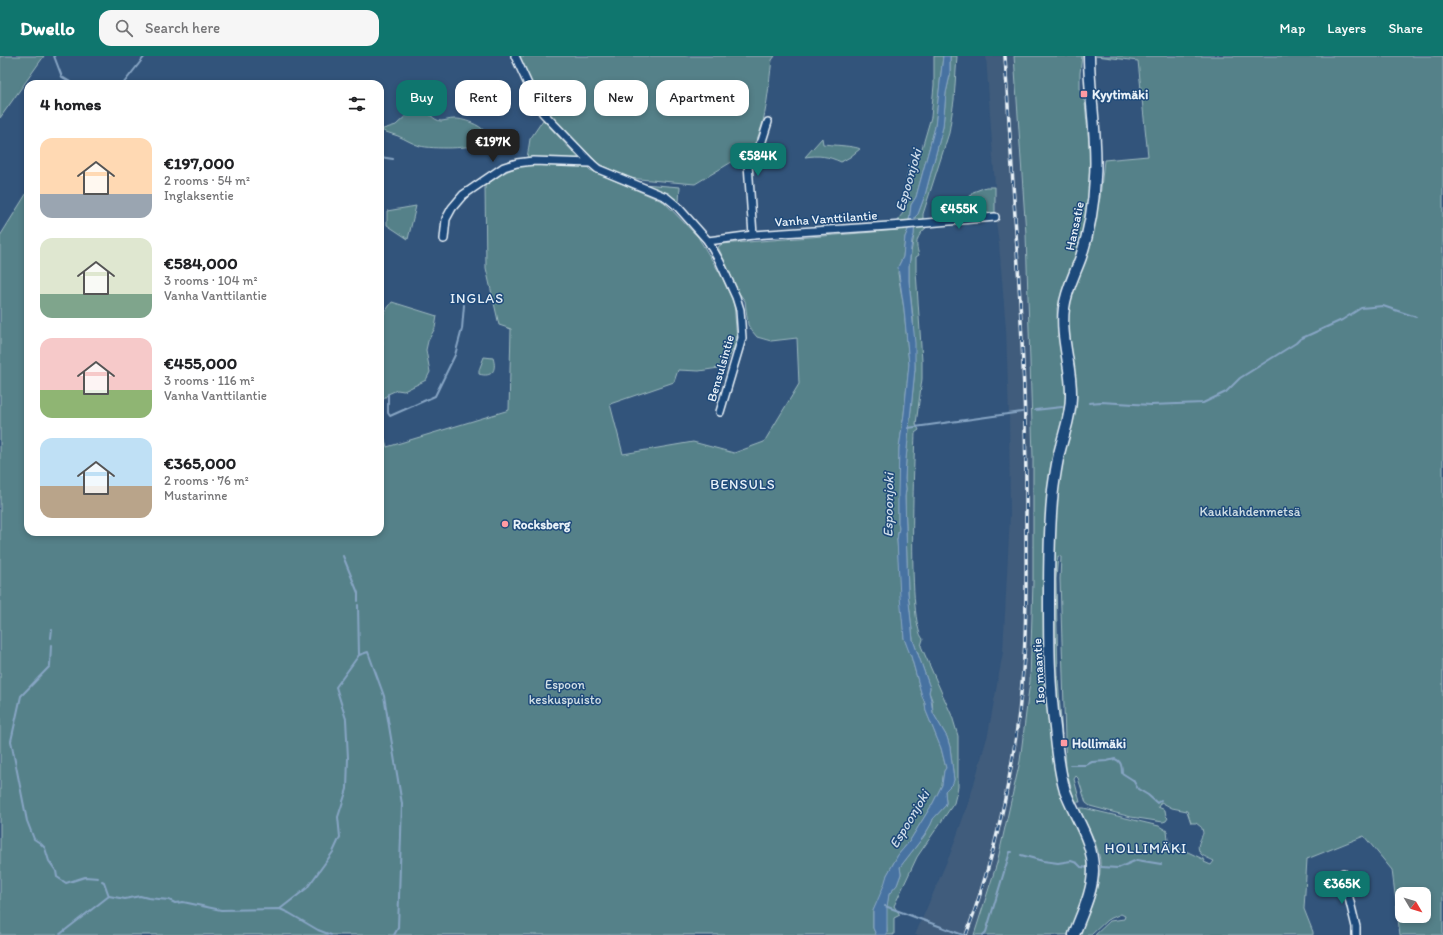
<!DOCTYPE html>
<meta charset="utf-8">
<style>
:root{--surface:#fff;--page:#f6f6f6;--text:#202124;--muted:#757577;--accent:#0f766e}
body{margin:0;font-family:Itim,sans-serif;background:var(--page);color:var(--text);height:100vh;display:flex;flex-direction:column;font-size:15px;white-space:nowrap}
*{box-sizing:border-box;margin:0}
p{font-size:13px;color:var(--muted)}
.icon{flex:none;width:22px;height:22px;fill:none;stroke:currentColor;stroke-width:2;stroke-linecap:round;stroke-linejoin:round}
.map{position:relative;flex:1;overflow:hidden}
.side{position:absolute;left:24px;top:24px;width:360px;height:456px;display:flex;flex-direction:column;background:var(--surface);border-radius:12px;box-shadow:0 2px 6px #0003}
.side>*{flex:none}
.guide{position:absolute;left:396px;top:24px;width:380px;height:36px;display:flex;gap:8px}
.needle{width:26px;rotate:128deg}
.buttons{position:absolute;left:1395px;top:831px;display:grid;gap:8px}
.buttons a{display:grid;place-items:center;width:36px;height:36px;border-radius:8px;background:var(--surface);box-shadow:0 2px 6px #0003;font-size:20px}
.price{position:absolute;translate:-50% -34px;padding:0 9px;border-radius:8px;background:var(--accent);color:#fff;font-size:13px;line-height:26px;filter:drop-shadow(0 1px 2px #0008)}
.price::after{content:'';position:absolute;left:50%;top:24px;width:12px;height:9px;margin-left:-6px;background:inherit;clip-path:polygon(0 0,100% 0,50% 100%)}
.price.selected{background:#222;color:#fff}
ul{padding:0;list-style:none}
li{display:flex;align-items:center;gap:12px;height:100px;padding:0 16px}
li span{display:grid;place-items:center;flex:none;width:112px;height:80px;border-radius:12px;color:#555}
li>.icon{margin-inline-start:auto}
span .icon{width:48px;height:48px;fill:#fffc;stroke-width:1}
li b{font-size:17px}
h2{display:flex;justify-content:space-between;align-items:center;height:48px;padding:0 16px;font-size:17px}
.tag{padding:0 14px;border-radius:12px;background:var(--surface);box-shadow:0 2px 6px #0003;font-size:14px;line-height:36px}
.tag.selected{background:var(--accent);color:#fff}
header{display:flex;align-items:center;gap:24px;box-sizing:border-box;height:56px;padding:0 20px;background:var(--accent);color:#fff}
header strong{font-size:19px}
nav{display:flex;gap:22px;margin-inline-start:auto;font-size:14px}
.search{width:280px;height:36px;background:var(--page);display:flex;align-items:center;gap:10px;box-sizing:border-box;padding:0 14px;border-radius:12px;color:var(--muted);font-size:15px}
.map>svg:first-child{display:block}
</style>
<header>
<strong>Dwello</strong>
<div class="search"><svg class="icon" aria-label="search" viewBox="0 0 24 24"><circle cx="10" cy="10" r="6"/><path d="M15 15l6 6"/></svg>Search here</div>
<nav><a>Map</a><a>Layers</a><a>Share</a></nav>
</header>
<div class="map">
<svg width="1443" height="879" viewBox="0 0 1443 879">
<rect width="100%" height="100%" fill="#32547b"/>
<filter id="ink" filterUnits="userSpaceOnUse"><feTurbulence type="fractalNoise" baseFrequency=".025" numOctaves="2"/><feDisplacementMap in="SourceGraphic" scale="8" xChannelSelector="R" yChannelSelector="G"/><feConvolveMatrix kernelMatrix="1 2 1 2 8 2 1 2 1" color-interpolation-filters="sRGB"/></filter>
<g filter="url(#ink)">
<polygon fill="#3f5c7c" points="986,0 1014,0 1026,178 1033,401 1033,526 1030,625 1020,705 997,807 974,879 915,879 951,796 969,745 988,678 1003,596 1010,459 1009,361 1006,273 999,188 995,159 995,131"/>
<g fill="#558189" stroke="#9eb9c0" fill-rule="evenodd">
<polygon points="0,0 44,0 0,62"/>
<path d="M518,0H775L772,4C768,31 767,73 750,95L695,128L628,122L599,108L545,54L539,45Z"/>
<path d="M934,0H943L935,71L916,141L911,149L908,174L905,181L903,201L899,209L898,217L904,253L909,308L904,358L899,392L898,467L899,472L897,484L904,582L911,600L922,640L925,647L926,655L941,692L946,712L944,715L942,729L933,747L909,786L898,799L887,819L885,829L873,855V872L876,879H0V180L28,135V476H380V366L387,391L509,354L511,273L499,269L486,212L485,130C498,120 510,112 526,109L530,83L543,64L590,114L664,146L698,181L721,219L734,248L737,284L725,311L699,315L678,314L674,326L610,348L623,398L693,386L734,397L764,386L799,328L797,282L771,285L757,281L752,275L748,269L745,245L739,237L718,191L722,188L899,174V162L903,157L906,147L907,120L911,106L922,92L931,61L934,29Z"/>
<polygon points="950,0 957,0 954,44 949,77 923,158 923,166 915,167 915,161 918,158 925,139 943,71 946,37 950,19"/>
<polygon points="1014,0 1082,0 1080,17 1080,34 1085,47 1091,109 1088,142 1078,201 1057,252 1058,280 1066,317 1067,332 1060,381 1046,610 1044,612 1044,645 1047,645 1051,661 1054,687 1086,789 1090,812 1087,827 1070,879 974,879 997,807 1020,705 1030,625 1033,526 1033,401 1026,178"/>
<path d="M1096,0H1443V879H1400L1392,814L1364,780L1307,803L1304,853L1313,876V879H1095L1110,865L1124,863L1125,860L1121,858L1107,864L1091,879H1080C1088,856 1105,823 1099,799C1095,783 1087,768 1080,754V752H1084L1159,770L1167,775L1168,784L1170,787L1175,790L1205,804L1204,806L1211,809L1214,805C1210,803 1205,801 1202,799C1194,791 1201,784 1203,777C1203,777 1202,771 1201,771L1196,767H1191L1187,755L1172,752L1161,746L1158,751L1165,754L1166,760L1168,762L1166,765L1163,766L1131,761L1090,750L1086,747L1078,722L1076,720L1074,723L1080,746H1077L1074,742L1066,714L1060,523L1061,501L1058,500L1056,523L1058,622L1062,679L1060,675L1053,617L1054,453L1063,398L1071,374L1076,344L1074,317L1065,266L1069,240L1100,142L1104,104L1148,100L1138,5ZM1402,838H1424V860H1402Z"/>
<path d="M422,53C428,55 434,65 441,65C445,65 449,63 454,63C462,62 481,69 485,76C485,81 485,84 481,87C472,93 432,93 420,90C413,88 405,83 398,80C392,78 386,76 380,74L396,69L410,56Z"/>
<path d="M822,82L823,88C831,89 856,90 860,93L850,101L841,106C828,100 819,99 805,101Z"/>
<polygon points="643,128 680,131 679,146 668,139"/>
<polygon points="986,131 995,131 995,160 942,164 952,156 955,156 964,149 973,136"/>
<polygon points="416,150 408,183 387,169 387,155"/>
<path d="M929,169C918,179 914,184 919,199L916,201V215L922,305V323L916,368L919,374L915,377C914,408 907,567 923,583L921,590L952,660L958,680V731L954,747L917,801L894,850L900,859L894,862V879H887L886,854L889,838L897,829L901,818L900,811L924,780L931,768L933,763L945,750L946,747L945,735L954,724L950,691L947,681L933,657L932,644L929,636L930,632L913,584L908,537L905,441L906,433L905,423L906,403L915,313L913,261L909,225V210L915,171Z"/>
<polygon points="392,246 437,260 435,272 428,285 426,294 430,316 426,324 404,335 397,334 388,338 381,346 380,350 380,291 383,288 380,263"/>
<path d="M484,301L493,302C497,314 492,322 479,318V314Z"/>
</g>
<polygon fill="#4672a1" stroke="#87a5c4" points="943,0 950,0 950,19 946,37 943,71 925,139 918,158 915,161 914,179 912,184 909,210 909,225 915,287 915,313 906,403 905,423 906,433 905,441 908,537 913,584 930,632 929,636 931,644 933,657 947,681 950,691 954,724 953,727 945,735 946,747 945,750 933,763 931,768 924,780 900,811 901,818 897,829 889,838 887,851 887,879 876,879 873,872 873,855 884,829 887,819 898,799 909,786 933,747 942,729 944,715 946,712 941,692 926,655 925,647 922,640 911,600 908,593 904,582 900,541 897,484 899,472 898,467 898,437 899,392 904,358 909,308 904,253 898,211 903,201 905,181 908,174 911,149 916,141 935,71"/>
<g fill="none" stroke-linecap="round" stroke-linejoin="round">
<g stroke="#87a5c4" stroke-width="2">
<polyline points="54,0 62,21 74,28"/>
<polyline points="123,28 145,0"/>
<polyline points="380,101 393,103"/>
<polyline points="388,338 388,357 390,360 435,340 455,299 462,273 464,249"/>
<polyline points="1089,347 1101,346 1151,349 1203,347 1226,336 1240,322 1296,287 1300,283 1342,264 1361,252 1383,250 1416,261"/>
<polyline points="1035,354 1062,351"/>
<polyline points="908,372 1022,356"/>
<polyline points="343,500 358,537 358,545"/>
<polyline points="358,549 359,599"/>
<polyline points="51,582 52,573"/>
<polyline points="51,589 50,610 21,640 11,685 27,765 34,783 40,787 45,792 49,805 56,815 57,821 66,827 85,821 98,822"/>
<path d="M1070,709H1086L1092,706L1107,705L1115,703C1121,705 1122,710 1122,717L1133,724L1138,733L1148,739L1157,747L1161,744"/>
<polyline points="1021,799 1043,805 1058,807 1071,805 1077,807 1081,811 1090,812"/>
<polyline points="1101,811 1118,812 1137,804 1161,808"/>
<polyline points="102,825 104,826 109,840 125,843 140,840 148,842 169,844 175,847 183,846 221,854 280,853 289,857 318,874 331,879"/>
<polyline points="885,850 963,879"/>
<polyline points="280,853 307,832 333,796 340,781 338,761 347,733 348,702 346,663 336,631 359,599 368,596 384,640 402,748 398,872 394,879"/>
<polyline points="59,879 109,840"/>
<polyline points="983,879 986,876 1010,796 1012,796"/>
</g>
<g stroke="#e8f1f8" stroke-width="10">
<g id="minor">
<polyline points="515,0 537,48 543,57 591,107 598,113 666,141 677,150 708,185 720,206 736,241 740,254 742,282 720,356"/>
<polyline points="753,179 748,108 749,104 762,85 768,66"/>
<polyline points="444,183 446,163 452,152 463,139 504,111 517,107 533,105 591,107"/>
<polyline points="708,185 753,179 904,169 995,161"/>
<polyline points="1343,817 1356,871 1356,879"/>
</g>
</g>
<g stroke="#e8f1f8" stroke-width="13">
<path id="secondary" d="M1074,879C1081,859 1093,836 1093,814C1093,784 1075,762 1065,735C1059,715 1057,693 1055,672C1049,629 1049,586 1049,542C1049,506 1049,470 1053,434C1055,419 1057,404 1061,390C1065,374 1071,358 1071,341C1072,311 1060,282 1064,252C1066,234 1075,218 1081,201C1089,176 1094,148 1095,121C1098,81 1089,40 1089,0"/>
</g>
<use href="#minor" stroke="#1f4a7a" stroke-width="7"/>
<use href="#secondary" stroke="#1f4a7a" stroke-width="10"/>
<g stroke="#e8f1f8" stroke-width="3.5">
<path id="rail" d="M966,879C999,790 1018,696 1024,601C1027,555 1026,509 1026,463C1027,308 1014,154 1005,0"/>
</g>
<use href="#rail" stroke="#1f4a7a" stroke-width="2" stroke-dasharray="6" stroke-linecap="butt"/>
</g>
</g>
<g fill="#ff9aa2" stroke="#1f4a7a" stroke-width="1.5">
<rect x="1080" y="34" width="8" height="8" rx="2"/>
<circle cx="505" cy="468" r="4"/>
<rect x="1060" y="683" width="8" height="8" rx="2"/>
</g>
<g text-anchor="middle" stroke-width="3" stroke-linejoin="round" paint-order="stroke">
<g font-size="13" font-weight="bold" fill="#e8f1f8" stroke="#1f4a7a" text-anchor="start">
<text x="1092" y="43">Kyytimäki</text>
<text x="513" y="473">Rocksberg</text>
<text x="1072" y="692">Hollimäki</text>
</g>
<g font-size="13" fill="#e8f1f8" stroke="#1f4a7a">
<text transform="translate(826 162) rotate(-4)" y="5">Vanha Vanttilantie</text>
<text transform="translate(1074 170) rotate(-78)" y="5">Hansatie</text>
<text transform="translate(720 312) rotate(-74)" y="5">Bensulsintie</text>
<text transform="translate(1038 615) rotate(-93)" y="5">Iso maantie</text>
</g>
<g font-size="13" fill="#d2e0e7" stroke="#1f4a7a">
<text x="1250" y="460">Kauklahdenmetsä</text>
<text x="565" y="633">Espoon<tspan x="565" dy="15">keskuspuisto</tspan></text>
</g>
<g font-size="14" font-style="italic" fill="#d0deeb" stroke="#1f4a7a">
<text transform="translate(908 124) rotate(-74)" y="5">Espoonjoki</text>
<text transform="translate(888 449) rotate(-89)" y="5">Espoonjoki</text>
<text transform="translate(909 763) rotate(-59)" y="5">Espoonjoki</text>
</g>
<g font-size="14" letter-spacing="1" fill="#e8f1f8" stroke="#1f4a7a">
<text x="477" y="247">INGLAS</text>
<text x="743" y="433">BENSULS</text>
<text x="1146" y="797">HOLLIMÄKI</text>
</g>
</g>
</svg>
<div class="buttons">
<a><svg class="needle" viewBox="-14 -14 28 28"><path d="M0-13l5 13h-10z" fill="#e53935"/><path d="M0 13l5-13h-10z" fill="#757577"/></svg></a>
</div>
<b class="price selected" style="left:493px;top:107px">€197K</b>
<b class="price" style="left:758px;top:121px">€584K</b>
<b class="price" style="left:959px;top:174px">€455K</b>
<b class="price" style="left:1342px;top:849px">€365K</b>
<div class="guide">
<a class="tag selected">Buy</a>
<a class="tag">Rent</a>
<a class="tag">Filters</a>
<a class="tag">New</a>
<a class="tag">Apartment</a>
</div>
<section class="side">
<h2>4 homes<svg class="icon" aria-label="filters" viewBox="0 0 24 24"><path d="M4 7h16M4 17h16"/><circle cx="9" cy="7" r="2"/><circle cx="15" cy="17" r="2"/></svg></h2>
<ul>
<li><span style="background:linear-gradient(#ffd9b3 70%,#9aa5b1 0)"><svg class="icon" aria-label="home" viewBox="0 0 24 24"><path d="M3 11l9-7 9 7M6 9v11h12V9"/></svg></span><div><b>€197,000</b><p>2 rooms · 54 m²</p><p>Inglaksentie</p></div></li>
<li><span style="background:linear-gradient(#dfe7d0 70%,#7fa58c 0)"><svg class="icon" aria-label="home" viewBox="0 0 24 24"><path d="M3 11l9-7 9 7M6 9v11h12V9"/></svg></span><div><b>€584,000</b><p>3 rooms · 104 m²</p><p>Vanha Vanttilantie</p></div></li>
<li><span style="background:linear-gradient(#f6c9c9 65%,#8fb573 0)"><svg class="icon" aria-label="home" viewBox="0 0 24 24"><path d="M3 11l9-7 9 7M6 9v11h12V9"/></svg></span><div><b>€455,000</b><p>3 rooms · 116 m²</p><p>Vanha Vanttilantie</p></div></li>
<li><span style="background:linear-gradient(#bfe0f5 60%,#b9a48a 0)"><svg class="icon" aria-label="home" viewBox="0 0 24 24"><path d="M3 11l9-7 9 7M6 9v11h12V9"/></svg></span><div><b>€365,000</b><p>2 rooms · 76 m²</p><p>Mustarinne</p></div></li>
</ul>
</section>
</div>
